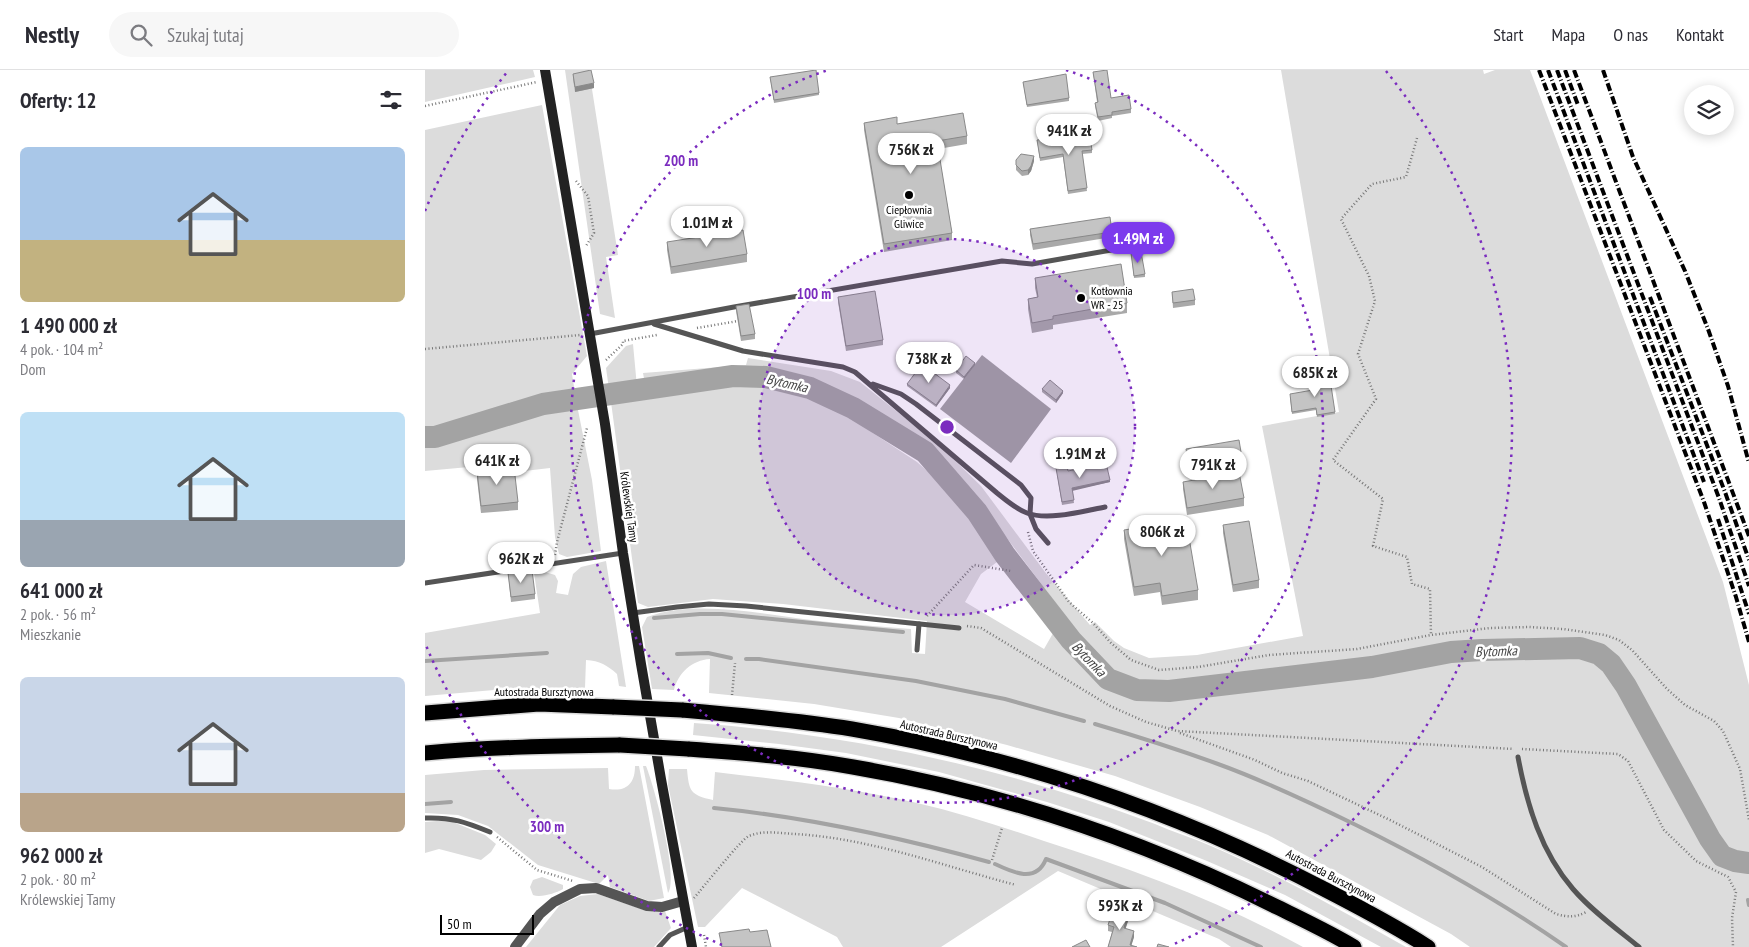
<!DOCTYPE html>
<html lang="pl">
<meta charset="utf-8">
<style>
:root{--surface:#fff;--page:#f7f7f7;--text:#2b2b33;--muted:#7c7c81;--line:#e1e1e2;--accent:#7c3aed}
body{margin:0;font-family:"PT Sans Narrow",sans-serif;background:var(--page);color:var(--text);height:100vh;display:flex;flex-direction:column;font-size:19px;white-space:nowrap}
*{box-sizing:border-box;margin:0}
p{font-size:16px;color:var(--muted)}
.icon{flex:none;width:28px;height:28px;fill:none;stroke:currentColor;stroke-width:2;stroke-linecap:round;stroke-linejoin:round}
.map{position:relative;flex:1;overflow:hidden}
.side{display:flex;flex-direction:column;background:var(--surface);width:425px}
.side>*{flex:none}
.controls{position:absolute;left:1259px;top:15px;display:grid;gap:10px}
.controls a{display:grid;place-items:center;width:50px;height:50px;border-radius:50%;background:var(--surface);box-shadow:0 2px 12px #0003;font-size:25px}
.scale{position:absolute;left:15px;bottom:12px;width:94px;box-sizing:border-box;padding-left:5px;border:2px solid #000;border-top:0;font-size:14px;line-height:18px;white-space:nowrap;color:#000;-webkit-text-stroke:4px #fff;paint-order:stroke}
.price{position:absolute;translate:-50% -42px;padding:0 11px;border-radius:18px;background:#fff;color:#222;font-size:16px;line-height:32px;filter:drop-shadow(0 1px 2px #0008)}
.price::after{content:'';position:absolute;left:50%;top:30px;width:15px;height:11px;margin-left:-8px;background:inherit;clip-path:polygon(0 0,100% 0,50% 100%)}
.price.on{background:var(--accent);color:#fff}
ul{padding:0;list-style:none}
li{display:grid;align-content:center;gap:10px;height:265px;padding:0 20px}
li span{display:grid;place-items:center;height:155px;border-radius:8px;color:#555}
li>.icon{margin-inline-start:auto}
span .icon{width:90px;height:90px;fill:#fffc;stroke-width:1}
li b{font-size:21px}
h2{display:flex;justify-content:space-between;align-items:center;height:60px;padding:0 20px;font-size:21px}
header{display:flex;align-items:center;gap:30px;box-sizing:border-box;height:70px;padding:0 25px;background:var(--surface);border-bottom:1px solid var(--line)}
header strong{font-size:24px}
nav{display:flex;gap:28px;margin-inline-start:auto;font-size:18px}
.search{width:350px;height:45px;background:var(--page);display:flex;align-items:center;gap:12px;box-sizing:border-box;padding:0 18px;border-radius:28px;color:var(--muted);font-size:19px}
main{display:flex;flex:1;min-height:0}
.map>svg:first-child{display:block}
</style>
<header>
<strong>Nestly</strong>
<div class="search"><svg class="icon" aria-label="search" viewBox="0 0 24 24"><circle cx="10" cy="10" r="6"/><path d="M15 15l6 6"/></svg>Szukaj tutaj</div>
<nav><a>Start</a><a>Mapa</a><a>O nas</a><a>Kontakt</a></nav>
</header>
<main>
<section class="side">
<h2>Oferty: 12<svg class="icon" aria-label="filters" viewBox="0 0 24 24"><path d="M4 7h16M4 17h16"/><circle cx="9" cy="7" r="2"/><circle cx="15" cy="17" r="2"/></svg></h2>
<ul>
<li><span style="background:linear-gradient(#a9c7e8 60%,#c2b280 0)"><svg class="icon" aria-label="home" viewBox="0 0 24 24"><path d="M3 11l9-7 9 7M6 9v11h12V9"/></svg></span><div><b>1 490 000 zł</b><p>4 pok. · 104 m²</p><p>Dom</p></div></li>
<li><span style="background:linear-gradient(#bfe0f5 70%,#9aa5b1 0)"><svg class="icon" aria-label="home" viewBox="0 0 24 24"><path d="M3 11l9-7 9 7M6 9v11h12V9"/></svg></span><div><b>641 000 zł</b><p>2 pok. · 56 m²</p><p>Mieszkanie</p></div></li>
<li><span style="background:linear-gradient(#c9d6e8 75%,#b9a48a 0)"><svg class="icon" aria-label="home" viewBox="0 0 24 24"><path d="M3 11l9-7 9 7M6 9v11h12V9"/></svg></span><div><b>962 000 zł</b><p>2 pok. · 80 m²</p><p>Królewskiej Tamy</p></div></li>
</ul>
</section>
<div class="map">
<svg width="1324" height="877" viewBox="0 0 1324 877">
<rect width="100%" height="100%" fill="#fff"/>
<g fill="#dcdcdc">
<polygon points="0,0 108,0 110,7 0,32"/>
<polygon points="140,0 164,0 193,185 181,187 190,248 175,244"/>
<path d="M856,0H1058L1059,4L1070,0H1105L1298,512L1324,615V877H1045L1026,864L843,765L775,737L690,706L582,675L474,648L389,634L284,623L285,589C267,590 253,603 249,620L227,619L217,557L222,547C270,529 336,544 386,550C419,554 452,556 486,559L487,583L500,584L502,551L358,534L288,529L223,537L213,533L186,332L299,312L323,313L371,321L410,338L492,392L526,422L562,474L597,513L594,517L572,492L556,504L540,532L619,579L631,558L641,576L654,564L554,431L505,378L419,326L369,306L319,301L220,314L218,303L321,295L323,288L406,301L435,312L514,375L556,416L620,502L665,555L670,552L689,571L699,578L724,588L772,585L878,566L837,356L914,342Z"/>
<polygon points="117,35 162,286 147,304 150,323 122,324 6,362 0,362 0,60"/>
<polygon points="208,274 212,317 184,319 181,298 201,276"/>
<polygon points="152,335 167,410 176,481 142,487 134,484 130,467 125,398 91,402 89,393 0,401 0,374 21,373 111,345"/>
<path d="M181,491L201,617L194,616L192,604C182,595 175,591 161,590L160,618L69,620L0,626V563L115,543L109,503L120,502L130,505L133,511L131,523L143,525L148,504L156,497Z"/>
<path d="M269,653C427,664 581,698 730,754C748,762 768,768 786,776C854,805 917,841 981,877H956L860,825L782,791L684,752L622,732L514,702L421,683L354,674L268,665Z"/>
<path d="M210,696H214L239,828L224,831L185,817L183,805L174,814L113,795L63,756L33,745L0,743V705L59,700L183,698L184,719C202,722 210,713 210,696Z"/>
<path d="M218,696H221C229,716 254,807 243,823Z"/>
<path d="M244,699H262C264,721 265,725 288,730L290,702C358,710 426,718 492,733C535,743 578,757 619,771C708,799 796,832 878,877H806L794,869L633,801L516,877H418L412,867L317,818L280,857H273L243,715Z"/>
<polygon points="23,750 60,765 71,774 66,782 56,790 14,779 0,783 0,752"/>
<path d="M117,807L138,815V819C131,823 116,828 108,825L105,817L108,810Z"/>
<polygon points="173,824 222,841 240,841 246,858 229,877 101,877 135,835 155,826"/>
</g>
<polygon fill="#a3a3a3" points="557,285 626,339 586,393 515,339"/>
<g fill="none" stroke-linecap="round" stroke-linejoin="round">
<g stroke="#a3a3a3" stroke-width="4">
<polyline points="229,548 275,544 297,544 478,562"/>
<polyline points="252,584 283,583 306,588"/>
<polyline points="321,589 334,589 491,611 580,629 659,651"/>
<polyline points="0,591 122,583"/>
<path d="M670,654C711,666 752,679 793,694C840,711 886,733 931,755C1004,791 1075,831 1141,877"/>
<polyline points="0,734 26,732"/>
<path d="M289,738C383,747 473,767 564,792"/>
<path d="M570,794C587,802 611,814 621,789L740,833L836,877"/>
<polyline points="1323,830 1324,835"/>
</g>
<polyline stroke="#a3a3a3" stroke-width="22" points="0,367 10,367 118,334 308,306 341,307 385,318 428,338 500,382 552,442 580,485 646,570 683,609 712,620 744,621 947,597 1026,582 1057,580 1155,578 1174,584 1186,594 1201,616 1285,769 1297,786 1310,791 1324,793"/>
<g stroke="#dbdbdb" stroke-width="18">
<g id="highway">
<path d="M257,640C314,645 370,650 427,659C591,687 752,742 899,819C934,837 970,856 1003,877"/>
<polyline points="0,643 114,634 189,637"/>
<path d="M263,679C318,683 373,687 428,697C575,722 719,771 852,837C878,850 904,862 929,877"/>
<path d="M0,683C65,677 130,676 195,675"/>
</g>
</g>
<g stroke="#777" stroke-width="2.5" stroke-dasharray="1 2.5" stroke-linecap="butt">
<polyline points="0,36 112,12"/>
<polyline points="992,68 981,107 947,114 916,149 944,206 950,231 933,284 951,329 908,390 958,429 948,476 982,487 987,514 1005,519 1006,565"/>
<polyline points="151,111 163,126 169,163 161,176"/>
<polyline points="272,258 313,251"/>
<polyline points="0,279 155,265"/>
<polyline points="181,290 198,274 198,271 232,265"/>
<polyline points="603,462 608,481 644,532 668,553 686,573 706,590 734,600 773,597 844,585 932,579 1006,565 1065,558 1104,557 1138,559 1180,565 1194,570 1207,580 1242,619 1260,635 1289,651 1298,661 1315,699 1324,750"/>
<polyline points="130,485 132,472 162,358"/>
<polyline points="502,546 549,495 586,501"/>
<polyline points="542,556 556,558 685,636 721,652 752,661 1089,679"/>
<polyline points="307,625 310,593"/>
<path d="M755,663L830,690L857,703L883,711L967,751L1057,797L1131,844C1142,847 1150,848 1161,842"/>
<polyline points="1097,679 1193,684 1203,691 1239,760 1271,791 1303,807 1311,822 1307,848 1308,877"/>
<polyline points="72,767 112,800 148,811"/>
<polyline points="567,790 577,758"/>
<path d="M269,828C277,819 317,768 324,766C338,760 354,763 369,764C445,768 518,796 591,815"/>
<polyline points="279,865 281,877"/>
</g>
<g stroke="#555" stroke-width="5">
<path d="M229,254L318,281L418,297L430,302L572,423C582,431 591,439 602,443C623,451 659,441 680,437"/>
<polyline points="165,264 309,237 577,191 607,194 726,173"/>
<polyline points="448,314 476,324 491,334 596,415 606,428 605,444 611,459 623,473"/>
<polyline points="0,513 198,483"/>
<polyline points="208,543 252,537 284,534 321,536 534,558"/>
<polyline points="492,580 494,554"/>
<path d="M1093,687C1102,735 1116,782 1148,819C1167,841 1192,859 1214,877"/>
<path d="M0,748C27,747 40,752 65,762"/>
<polyline points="234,877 245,865 263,857"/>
</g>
<polyline stroke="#555" stroke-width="10" points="90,877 115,844 129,832 155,819 171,818 222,836 237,837 258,831"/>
<polyline stroke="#222" stroke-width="10" points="120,0 180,354 198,483 216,594 236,709 267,877"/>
<use href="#highway" stroke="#000" stroke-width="15"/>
<g stroke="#000" stroke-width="4" stroke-dasharray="8 2.5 1 2.5" stroke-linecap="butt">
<polyline points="1114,0 1279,432 1311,527 1324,572"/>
<polyline points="1123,0 1279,412"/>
<polyline points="1132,0 1294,428 1324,516"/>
<polyline points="1140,0 1153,35"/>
<polyline points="1149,0 1324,466"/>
<polyline points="1178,0 1208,87 1260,201 1283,259 1303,316 1324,393"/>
<polyline points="1225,227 1300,422 1324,490"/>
<polyline points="1293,449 1324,544"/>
</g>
<g stroke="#dbdbdb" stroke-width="18" stroke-linecap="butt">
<g id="highway-bridge">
<polyline points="189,637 257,640"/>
<polyline points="195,675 263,679"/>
</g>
</g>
<use href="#highway-bridge" stroke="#000" stroke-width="15"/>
</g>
<g fill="#a9a9a9">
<polygon points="668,2 686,28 706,39 706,43 687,46 687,48 673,51 670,36 670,33 672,32"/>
<polygon points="148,4 169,18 150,22 148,9"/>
<polygon points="345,7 394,23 394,25 349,33"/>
<polygon points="598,12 644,28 644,31 602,37"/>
<polygon points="439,53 472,54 542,66 542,74 513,79 527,163 527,170 459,182 439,60"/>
<polygon points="612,70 667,80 667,83 657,84 662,121 643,124 638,87 615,91"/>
<polygon points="591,90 609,91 606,101 603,105 597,106 591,100"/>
<polygon points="605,159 687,162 687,167 608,180 605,165"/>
<polygon points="242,172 322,184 322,192 246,204 242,180"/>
<polygon points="706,183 720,204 720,207 709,208"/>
<polygon points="610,208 702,233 702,243 628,255 628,259 607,263 603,239 603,229 612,227 610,218"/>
<polygon points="747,222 770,230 770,235 748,238"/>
<polygon points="413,227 458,270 458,275 421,281 413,232"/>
<polygon points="311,236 330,264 330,269 316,271 311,241"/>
<polygon points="550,295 539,309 531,303 531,300"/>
<polygon points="886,307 899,310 910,342 910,344 892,347 891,340 867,344 865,327 888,320"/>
<polygon points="482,314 525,318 511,337 482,316"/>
<polygon points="617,319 638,323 631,333 617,322"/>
<polygon points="761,379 816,382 816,384 763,392"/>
<polygon points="631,398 643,401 685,412 647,420 649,433 637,435"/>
<polygon points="52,401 93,432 93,440 56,443 52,409"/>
<polygon points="758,412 819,428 819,436 762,445 758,419"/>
<polygon points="798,455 834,510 834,518 808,522 798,463"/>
<polygon points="699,460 773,520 773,530 737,535 735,522 709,526 699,469"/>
<polygon points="83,503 110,524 110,529 86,532"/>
<polygon points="703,851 700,859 709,867 706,875 683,877 687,862 683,861 683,855"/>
</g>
<g fill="#898989">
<polygon points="169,13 169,18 150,22 150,17"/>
<polygon points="609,86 609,91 606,101 603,105 603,100"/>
<polygon points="550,293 550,295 539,309 539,307"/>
<polygon points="525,315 525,318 511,337 511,335"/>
<polygon points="638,321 638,323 631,333 631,330"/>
<polygon points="685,410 685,412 647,421 647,418"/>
<polygon points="703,845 703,851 699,864 699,858"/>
<polygon points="709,861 709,867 706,877 705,875"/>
</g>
<g fill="#c4c4c4" stroke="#898989">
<polygon points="166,0 169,13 150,17 148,4"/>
<polygon points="391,0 394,23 349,30 345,7"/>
<polygon points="682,0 686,28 704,25 706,39 687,42 687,45 673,47 670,33 673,32 668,2"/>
<polygon points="641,4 644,28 602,35 598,12"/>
<polygon points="538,43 542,66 512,71 527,163 459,174 439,53 472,47 472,54"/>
<polygon points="664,61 667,80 657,81 662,118 643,121 638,84 615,88 612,70"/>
<polygon points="596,84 609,86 606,96 603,100 597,101 591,95 591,90"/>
<polygon points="685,147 687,162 608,174 605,159"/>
<polygon points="318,160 322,184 246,197 242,172"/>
<polygon points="716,182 720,204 709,206 706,183"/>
<polygon points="696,194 702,233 628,246 628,249 607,253 603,229 613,227 610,208"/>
<polygon points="768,219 770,230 748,233 747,222"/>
<polygon points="450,221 458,270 421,276 413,227"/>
<polygon points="324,234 330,264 316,266 311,236"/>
<polygon points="541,286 550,293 539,307 531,300"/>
<polygon points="497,294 525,315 511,335 482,314"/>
<polygon points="898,305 899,310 905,309 910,342 892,345 891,338 867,342 865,324 888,320 886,307"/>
<polygon points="625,310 638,321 631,330 617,319"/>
<polygon points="814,370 816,382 763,390 761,379"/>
<polygon points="681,393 685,410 647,418 649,430 637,432 631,398 642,396 643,401"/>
<polygon points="89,397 93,432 56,436 52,401"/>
<polygon points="814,402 819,428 762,438 758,412"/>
<polygon points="761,450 773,520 737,526 735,513 709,517 699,460"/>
<polygon points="824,451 834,510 808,515 798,455"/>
<polygon points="107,500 110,524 86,527 83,503"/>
<polygon points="688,840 703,845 699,858 709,861 705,875 712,877 683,877 689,857 683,855"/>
<polygon points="324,859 325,862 342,860 346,877 297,877 294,863"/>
<polygon points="661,870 665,877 647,877"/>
<polygon points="733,874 744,877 732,877"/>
</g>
<circle cx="522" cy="357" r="188" fill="#7b2cbf" fill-opacity=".12"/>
<g fill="none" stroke="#7b2cbf" stroke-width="2.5" stroke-dasharray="2.5 5">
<circle cx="522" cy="357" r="188"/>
<path d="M641 0A376 376 0 1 1 403 0"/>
<path d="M297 875A565 565 0 0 1 0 573M0 141A565 565 0 0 1 83 1M961 1A565 565 0 0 1 747 875"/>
</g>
<g fill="#000" stroke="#fff" stroke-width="2">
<circle cx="484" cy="125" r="5"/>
<circle cx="656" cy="228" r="5"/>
</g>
<g text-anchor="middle" stroke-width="5" stroke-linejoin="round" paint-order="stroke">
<g font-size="12" fill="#000" stroke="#fff">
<text x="484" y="144">Ciepłownia<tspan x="484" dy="14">Gliwice</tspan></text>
<text x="666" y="225" text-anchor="start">Kotłownia<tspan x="666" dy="14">WR - 25</tspan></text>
</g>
<g font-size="12" fill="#000" stroke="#fff">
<text transform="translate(204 437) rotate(82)" y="4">Królewskiej Tamy</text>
<text x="119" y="626">Autostrada Bursztynowa</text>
<text transform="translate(524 665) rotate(13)" y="4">Autostrada Bursztynowa</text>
<text transform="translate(906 806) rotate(28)" y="4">Autostrada Bursztynowa</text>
</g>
<g font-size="14" font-style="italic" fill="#444" stroke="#fff">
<text transform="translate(362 313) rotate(13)" y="5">Bytomka</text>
<text transform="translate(1071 581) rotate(-2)" y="5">Bytomka</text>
<text transform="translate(664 589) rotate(46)" y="5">Bytomka</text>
</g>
</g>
<circle cx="522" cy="357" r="8" fill="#7b2cbf" stroke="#fff" stroke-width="2.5"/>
<g font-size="15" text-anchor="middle" font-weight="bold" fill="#7b2cbf" stroke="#fff" stroke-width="5" stroke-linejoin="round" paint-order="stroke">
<text x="256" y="96">200 m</text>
<text x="389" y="229">100 m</text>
<text x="122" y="762">300 m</text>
</g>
</svg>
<div class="controls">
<a><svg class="icon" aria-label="layers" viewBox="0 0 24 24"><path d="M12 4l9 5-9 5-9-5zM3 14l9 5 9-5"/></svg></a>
</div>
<div class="scale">50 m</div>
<b class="price" style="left:644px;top:86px">941K zł</b>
<b class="price" style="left:486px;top:105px">756K zł</b>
<b class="price" style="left:282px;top:178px">1.01M zł</b>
<b class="price on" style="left:713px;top:194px">1.49M zł</b>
<b class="price" style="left:504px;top:314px">738K zł</b>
<b class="price" style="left:890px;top:328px">685K zł</b>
<b class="price" style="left:655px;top:409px">1.91M zł</b>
<b class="price" style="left:72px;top:416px">641K zł</b>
<b class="price" style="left:788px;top:420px">791K zł</b>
<b class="price" style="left:737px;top:487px">806K zł</b>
<b class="price" style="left:96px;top:514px">962K zł</b>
<b class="price" style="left:695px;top:861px">593K zł</b>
</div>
</main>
